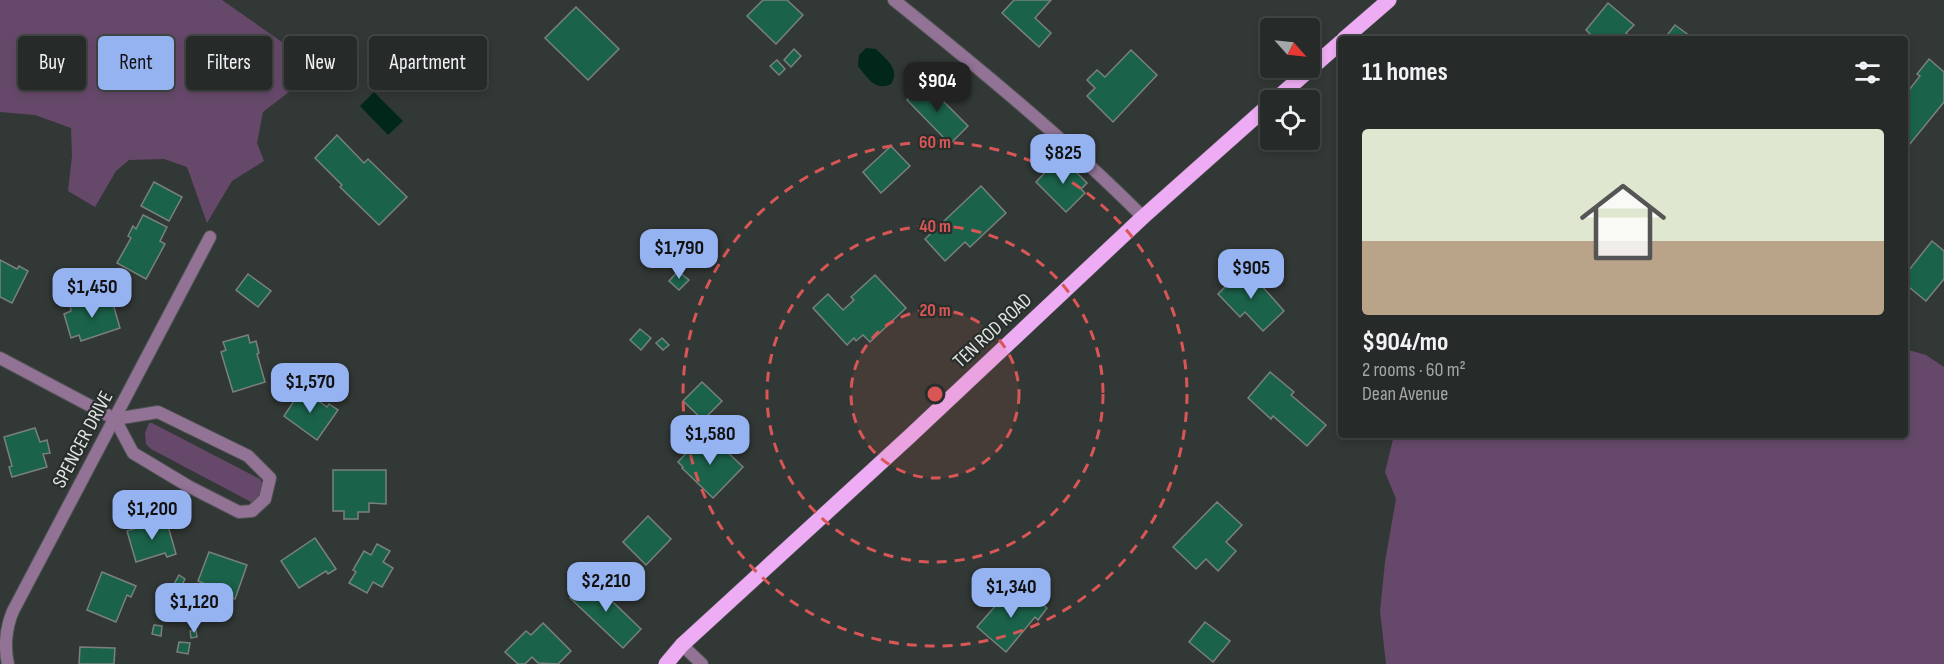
<!DOCTYPE html>
<meta charset="utf-8">
<style>
:root{--surface:#262a28;--page:#323634;--text:#f1f3f6;--muted:#a4a7a8;--line:#424645;--accent:#95b2f1}
body{margin:0;font-family:"Sofia Sans Condensed",sans-serif;background:var(--page);color:var(--text);height:100vh;display:flex;flex-direction:column;font-size:22px;white-space:nowrap}
*{box-sizing:border-box;margin:0}
p{font-size:20px;color:var(--muted)}
.icon{flex:none;width:33px;height:33px;fill:none;stroke:currentColor;stroke-width:2;stroke-linecap:round;stroke-linejoin:round}
.map{position:relative;flex:1;overflow:hidden}
.sheet{position:absolute;left:1338px;top:36px;width:570px;height:402px;display:flex;flex-direction:column;background:var(--surface);border-radius:6px;box-shadow:0 3px 9px #0003,0 0 0 2px var(--line)}
.sheet>*{flex:none}
.hud{position:absolute;left:18px;top:36px;width:570px;height:54px;display:flex;gap:12px}
.needle{width:39px;rotate:117deg}
.buttons{position:absolute;left:1260px;top:18px;display:grid;gap:12px}
.buttons a{display:grid;place-items:center;width:60px;height:60px;border-radius:6px;background:var(--surface);box-shadow:0 3px 9px #0003,0 0 0 2px var(--line);font-size:30px}
.price{position:absolute;translate:-50% -51px;padding:0 14px;border-radius:12px;background:var(--accent);color:#111;font-size:20px;line-height:39px;filter:drop-shadow(0 2px 3px #0008)}
.price::after{content:'';position:absolute;left:50%;top:36px;width:18px;height:14px;margin-left:-9px;background:inherit;clip-path:polygon(0 0,100% 0,50% 100%)}
.price.active{background:#222;color:#fff}
ul{padding:0;list-style:none}
li{display:grid;align-content:center;gap:12px;height:318px;padding:0 24px}
li span{display:grid;place-items:center;height:186px;border-radius:6px;color:#555}
li>.icon{margin-inline-start:auto}
span .icon{width:108px;height:108px;fill:#fffc;stroke-width:1}
li b{font-size:26px}
h2{display:flex;justify-content:space-between;align-items:center;height:72px;padding:0 24px;font-size:26px}
.tag{padding:0 21px;border-radius:6px;background:var(--surface);box-shadow:0 3px 9px #0003,0 0 0 2px var(--line);font-size:21px;line-height:54px}
.tag.active{background:var(--accent);color:#111}
.map>svg:first-child{display:block}
</style>
<div class="map">
<svg width="1944" height="664" viewBox="0 0 1944 664">
<rect width="100%" height="100%" fill="#323835"/>
<g fill="#66496a">
<polygon points="0,0 222,0 312,63 314,82 298,85 263,112 257,143 264,161 232,181 207,223 187,167 164,159 129,160 116,171 95,207 68,191 72,156 71,128 35,115 0,112"/>
<polygon points="1905,349 1926,355 1944,367 1944,664 1386,664 1380,611 1385,562 1396,499 1385,472 1394,435 1905,435"/>
<polygon points="149,423 152,423 260,479 264,486 262,495 251,502 151,449 146,444 145,433"/>
</g>
<g fill="#01271a">
<path d="M866,48L876,49C886,59 901,70 891,84C875,92 867,77 858,66L859,55Z"/>
<polygon points="374,92 403,121 388,135 360,106"/>
</g>
<g fill="#1b624a" stroke="#7a817d" stroke-width="1.5">
<polygon points="763,0 787,0 803,15 776,44 747,16"/>
<polygon points="1014,0 1051,0 1035,18 1051,33 1039,47 1002,13"/>
<polygon points="1608,3 1634,25 1626,33 1633,39 1587,39 1591,35 1586,30"/>
<polygon points="576,7 619,49 588,80 545,38"/>
<polygon points="1675,25 1694,39 1664,39"/>
<polygon points="794,49 801,56 791,67 784,60"/>
<polygon points="1131,50 1157,75 1113,122 1087,96 1095,88 1087,80 1097,70 1105,77"/>
<polygon points="1929,59 1944,72 1944,102 1905,150 1905,95 1920,76 1917,74"/>
<polygon points="777,60 785,69 779,75 770,66"/>
<polygon points="924,82 968,126 950,144 907,100"/>
<polygon points="337,135 364,163 368,159 407,197 379,225 340,187 342,185 315,158"/>
<polygon points="891,146 910,166 881,193 863,172"/>
<polygon points="1063,159 1087,183 1081,189 1085,193 1066,212 1036,182 1055,162 1057,165"/>
<polygon points="154,182 182,197 169,221 141,206"/>
<polygon points="981,186 1006,213 970,247 965,242 945,261 925,239"/>
<polygon points="143,215 167,227 160,241 165,244 146,279 117,263 131,238 128,236 133,226 136,229"/>
<polygon points="1932,241 1944,251 1944,279 1926,301 1905,284 1905,275"/>
<polygon points="0,260 17,269 19,266 28,271 12,303 0,297"/>
<polygon points="1245,267 1284,311 1263,331 1245,312 1240,317 1218,294"/>
<polygon points="678,271 689,280 679,290 669,281"/>
<polygon points="248,274 271,291 258,307 236,290"/>
<polygon points="875,275 906,308 870,342 863,335 856,341 854,338 847,345 813,308 828,294 843,310 854,300 851,297"/>
<polygon points="111,297 120,328 81,341 79,335 71,338 64,314 71,311 70,305 80,302 82,306"/>
<polygon points="640,329 651,338 641,350 630,340"/>
<polygon points="248,335 250,343 256,341 259,353 257,354 265,382 233,392 221,352 226,350 223,342"/>
<polygon points="662,338 669,345 663,350 656,343"/>
<polygon points="1270,372 1294,392 1291,395 1326,425 1307,446 1273,416 1271,419 1248,398"/>
<polygon points="702,382 722,401 703,420 683,401"/>
<polygon points="302,389 327,407 329,404 338,410 317,440 284,416"/>
<polygon points="35,428 40,442 47,440 50,453 43,454 47,467 12,477 9,467 12,466 4,437"/>
<polygon points="712,437 743,467 713,498 682,468 683,467 678,462 696,443 701,448"/>
<polygon points="333,470 386,470 386,504 369,503 369,512 358,512 358,519 344,519 344,511 333,511"/>
<polygon points="1217,502 1242,525 1226,542 1236,551 1218,571 1206,559 1196,569 1173,547"/>
<polygon points="648,516 671,539 646,565 623,542"/>
<polygon points="166,519 176,554 167,557 165,553 136,562 127,531"/>
<polygon points="315,538 336,569 328,574 326,571 299,588 281,561"/>
<polygon points="377,544 390,551 383,562 393,568 382,587 373,582 367,593 349,583 356,572 353,570 364,551 371,555"/>
<polygon points="209,552 247,565 235,599 225,595 226,592 198,581"/>
<polygon points="102,572 136,586 131,597 127,595 116,622 87,610"/>
<polygon points="179,575 185,579 180,588 174,584"/>
<polygon points="589,579 641,629 623,648 570,598"/>
<polygon points="1026,590 1047,608 1038,620 1035,617 1006,652 977,627 1004,596 1013,604"/>
<polygon points="1205,622 1230,641 1213,662 1189,642"/>
<polygon points="543,623 571,651 558,664 538,663 532,657 525,664 518,664 505,652 526,631 531,635"/>
<polygon points="154,625 162,626 161,636 152,634"/>
<polygon points="196,630 197,637 191,638 190,631"/>
<polygon points="179,642 190,643 188,654 177,652"/>
<polygon points="80,647 115,648 114,664 79,664"/>
</g>
<g fill="none" stroke-linecap="round" stroke-linejoin="round">
<g stroke="#4e5451" stroke-width="14">
<g id="street">
<path d="M894,0C980,69 1065,139 1143,217"/>
<polyline points="0,358 115,419"/>
<polygon points="158,412 248,456 270,478 265,499 252,511 239,512 188,486 133,453 115,419"/>
<polyline points="682,645 702,664"/>
<path d="M8,664C4,647 6,627 13,611L210,237"/>
</g>
</g>
<g stroke="#4e5451" stroke-width="16">
<g id="primary">
<polyline points="1344,39 1389,0"/>
<polyline points="1275,100 1341,42"/>
<polyline points="666,664 682,645 910,436 1143,217 1270,104"/>
</g>
</g>
<use href="#street" stroke="#927295" stroke-width="12"/>
<use href="#primary" stroke="#edacf4" stroke-width="15"/>
</g>
<circle cx="935" cy="394" r="84" fill="#d85756" fill-opacity=".12"/>
<g fill="none" stroke="#d85756" stroke-width="3" stroke-dasharray="10 8">
<circle cx="935" cy="394" r="84"/>
<circle cx="935" cy="394" r="168"/>
<circle cx="935" cy="394" r="252"/>
</g>
<g text-anchor="middle" stroke-width="4.5" stroke-linejoin="round" paint-order="stroke">
<g font-size="20" fill="#e0e4e2" stroke="#282e2b">
<text transform="translate(992 330) rotate(-43)" y="7">TEN ROD ROAD</text>
<text transform="translate(82 439) rotate(-62)" y="7">SPENCER DRIVE</text>
</g>
</g>
<circle cx="935" cy="394" r="9" fill="#d85756" stroke="#282e2b" stroke-width="3"/>
<g font-size="18" text-anchor="middle" font-weight="bold" fill="#d85756" stroke="#282e2b" stroke-width="4.5" stroke-linejoin="round" paint-order="stroke">
<text x="935" y="148">60 m</text>
<text x="935" y="232">40 m</text>
<text x="935" y="316">20 m</text>
</g>
</svg>
<div class="buttons">
<a><svg class="needle" viewBox="-14 -14 28 28"><path d="M0-13l5 13h-10z" fill="#e53935"/><path d="M0 13l5-13h-10z" fill="#a4a7a8"/></svg></a>
<a><svg class="icon" aria-label="locate" viewBox="0 0 24 24"><circle cx="12" cy="12" r="6"/><path d="M12 2v4M12 18v4M2 12h4M18 12h4"/></svg></a>
</div>
<b class="price active" style="left:937px;top:113px">$904</b>
<b class="price" style="left:1063px;top:185px">$825</b>
<b class="price" style="left:679px;top:280px">$1,790</b>
<b class="price" style="left:1251px;top:300px">$905</b>
<b class="price" style="left:92px;top:319px">$1,450</b>
<b class="price" style="left:310px;top:414px">$1,570</b>
<b class="price" style="left:710px;top:466px">$1,580</b>
<b class="price" style="left:152px;top:541px">$1,200</b>
<b class="price" style="left:606px;top:613px">$2,210</b>
<b class="price" style="left:1011px;top:619px">$1,340</b>
<b class="price" style="left:194px;top:634px">$1,120</b>
<div class="hud">
<a class="tag">Buy</a>
<a class="tag active">Rent</a>
<a class="tag">Filters</a>
<a class="tag">New</a>
<a class="tag">Apartment</a>
</div>
<section class="sheet">
<h2>11 homes<svg class="icon" aria-label="filters" viewBox="0 0 24 24"><path d="M4 7h16M4 17h16"/><circle cx="9" cy="7" r="2"/><circle cx="15" cy="17" r="2"/></svg></h2>
<ul>
<li><span style="background:linear-gradient(#dfe7d0 60%,#b9a48a 0)"><svg class="icon" aria-label="home" viewBox="0 0 24 24"><path d="M3 11l9-7 9 7M6 9v11h12V9"/></svg></span><div><b>$904/mo</b><p>2 rooms · 60 m²</p><p>Dean Avenue</p></div></li>
</ul>
</section>
</div>
